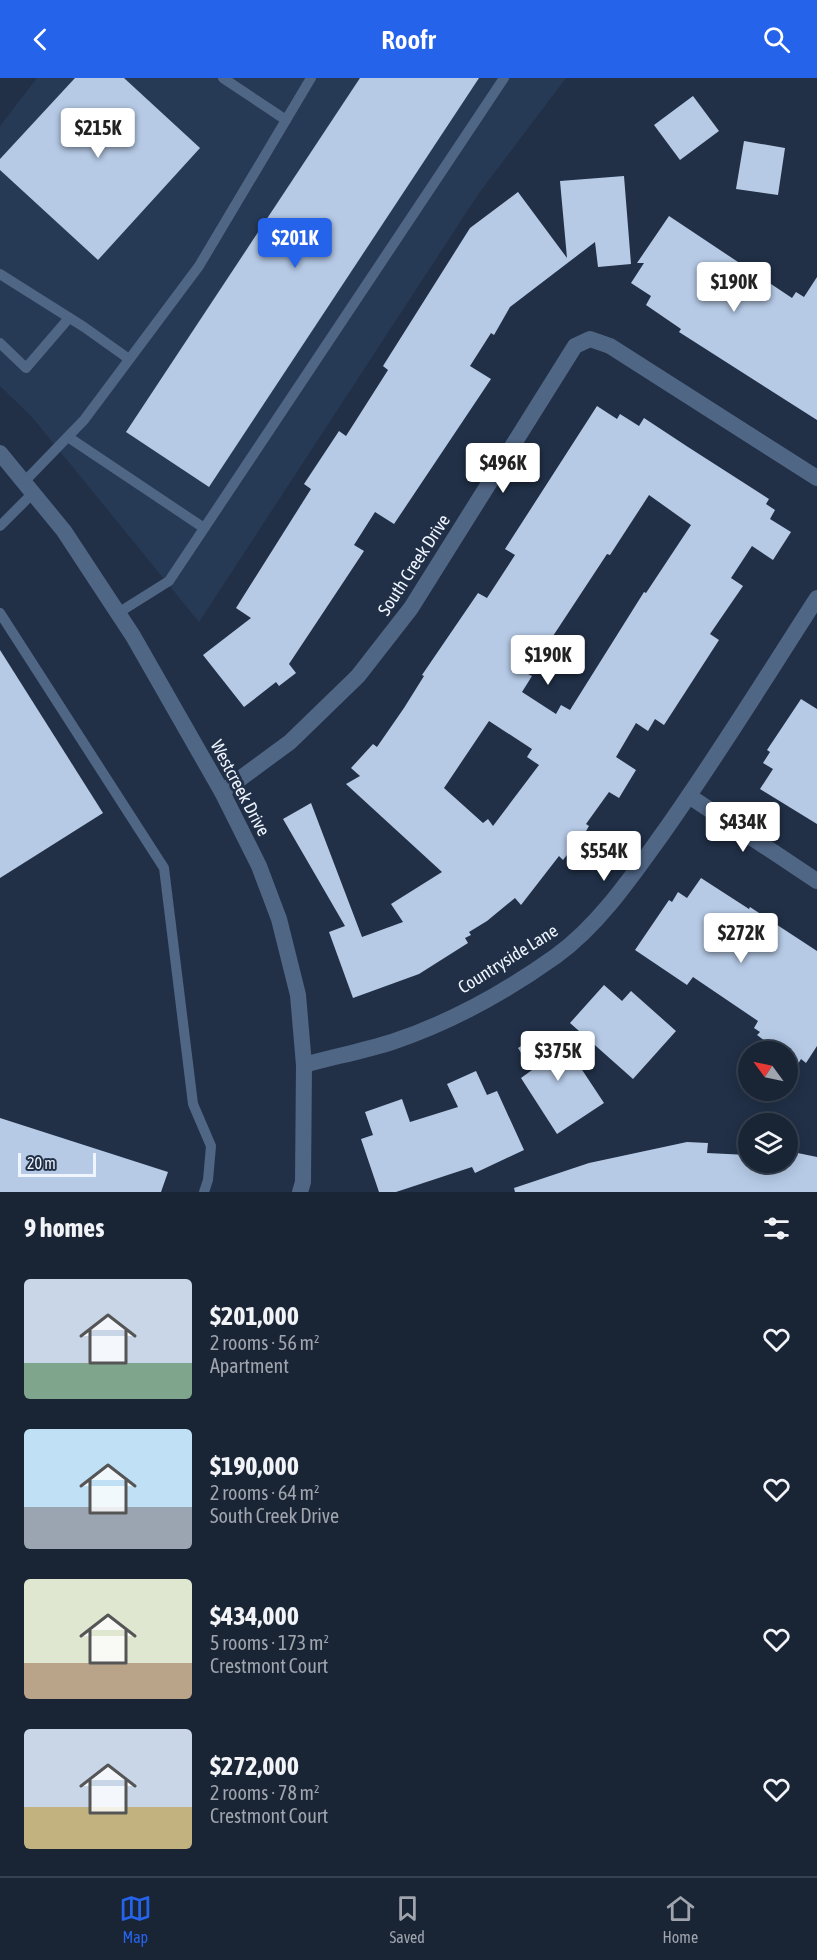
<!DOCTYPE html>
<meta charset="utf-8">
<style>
:root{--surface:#192435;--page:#222c3d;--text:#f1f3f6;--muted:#9fa4ad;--line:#374150;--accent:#2563eb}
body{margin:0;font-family:"Asap Condensed",sans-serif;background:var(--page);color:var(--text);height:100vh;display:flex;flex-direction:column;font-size:22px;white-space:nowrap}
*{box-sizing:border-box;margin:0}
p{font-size:20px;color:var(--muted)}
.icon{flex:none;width:33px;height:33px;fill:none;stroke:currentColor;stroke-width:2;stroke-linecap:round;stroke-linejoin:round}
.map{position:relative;height:1114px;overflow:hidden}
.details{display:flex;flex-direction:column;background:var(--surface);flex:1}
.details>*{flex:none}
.needle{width:39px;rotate:303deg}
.fabs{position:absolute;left:738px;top:963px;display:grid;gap:12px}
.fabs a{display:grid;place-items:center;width:60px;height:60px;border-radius:50%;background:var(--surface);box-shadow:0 3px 15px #0003,0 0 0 2px var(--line);font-size:30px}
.scale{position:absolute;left:18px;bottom:15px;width:78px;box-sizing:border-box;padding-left:6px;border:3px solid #eff5ff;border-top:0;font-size:16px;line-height:21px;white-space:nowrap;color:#eff5ff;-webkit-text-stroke:4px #213047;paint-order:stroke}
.price{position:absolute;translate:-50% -51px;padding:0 14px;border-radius:6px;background:#fff;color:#222;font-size:20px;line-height:39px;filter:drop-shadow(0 2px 3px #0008)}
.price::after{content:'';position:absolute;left:50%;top:36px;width:18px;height:14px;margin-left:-9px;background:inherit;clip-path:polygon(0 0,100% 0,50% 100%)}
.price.current{background:var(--accent);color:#fff}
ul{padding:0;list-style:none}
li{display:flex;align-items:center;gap:18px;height:150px;padding:0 24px}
li span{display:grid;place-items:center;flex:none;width:168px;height:120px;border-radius:6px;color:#555}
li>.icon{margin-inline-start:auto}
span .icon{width:72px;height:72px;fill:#fffc;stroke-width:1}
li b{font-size:26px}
h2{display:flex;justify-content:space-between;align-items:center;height:72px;padding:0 24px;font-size:26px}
header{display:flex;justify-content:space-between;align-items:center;height:78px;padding:0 24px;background:var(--accent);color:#fff;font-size:27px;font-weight:600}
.tab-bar{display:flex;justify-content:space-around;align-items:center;height:84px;border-top:2px solid var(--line);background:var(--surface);font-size:16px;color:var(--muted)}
.tab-bar a{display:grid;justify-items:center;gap:3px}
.tab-bar .current{color:var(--accent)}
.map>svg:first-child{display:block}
</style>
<header><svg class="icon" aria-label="back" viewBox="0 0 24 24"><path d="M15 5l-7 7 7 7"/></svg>Roofr<svg class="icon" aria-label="search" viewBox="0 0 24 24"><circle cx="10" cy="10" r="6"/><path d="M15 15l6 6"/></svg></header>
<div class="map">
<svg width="817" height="1114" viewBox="0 0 817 1114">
<rect width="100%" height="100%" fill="#213047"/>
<polygon fill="#273a55" points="37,0 566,0 479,115 199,544 32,339 0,308 0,48"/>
<g fill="#b6cae6" fill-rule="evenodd">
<polygon points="75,0 124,0 200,70 98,182 0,92 0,81"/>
<polygon points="360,0 479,0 209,409 126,354"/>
<polygon points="693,18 719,53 680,82 654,47"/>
<polygon points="744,63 785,70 778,117 736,111"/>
<polygon points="624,98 631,186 598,189 595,164 510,229 494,257 491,255 470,288 491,301 394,446 375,434 354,467 364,473 289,586 296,595 279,608 276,604 244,629 203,577 251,540 236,530 311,411 304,406 339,353 346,358 388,292 383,288 470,150 518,114 567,180 560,103"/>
<polygon points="669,138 792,220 796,214 804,219 817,199 817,342 679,254 681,251 646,227 651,218 631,205 644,185 637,185"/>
<path d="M597,328L617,341L620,336L639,348L644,340L688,369L769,421L766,426L775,432L770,441L791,454L773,482L752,468L731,500L743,508L710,556L719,562L664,647L655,641L648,653L636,645L616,679L636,692L619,720L609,714L586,746L589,748L586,753L590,756L572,780L567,777L563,782L559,778L521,827L515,820L487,843L469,854L471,857L465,860L468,865L419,896L353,920L329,854L345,848L283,741L311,725L362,859L403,844L391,826L442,794L346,706L360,698L351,690L373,666L377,669L404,630L424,598L422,597L478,515L487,520L515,477L505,471ZM649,417L691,447L646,515L644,514L570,632L561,627L556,636L522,614L532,598L528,596L607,476L610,477ZM489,643L532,671L527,679L539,687L493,748L488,741L483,745L444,710Z"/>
<polygon points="0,572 103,735 0,800"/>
<polygon points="801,621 817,631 817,746 760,711 773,691 763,685 770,674 767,672"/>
<polygon points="701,800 749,831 750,829 817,873 817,968 806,985 801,981 798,986 788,978 788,974 780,974 757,957 760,954 754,950 758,943 693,899 687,907 635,872 669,822 672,824 678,814 687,820"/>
<polygon points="604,907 622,923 631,913 676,953 633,1001 570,945"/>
<polygon points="544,953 551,965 559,957 604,1025 557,1056 521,1000 532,992 518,970"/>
<polygon points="476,993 487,1017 497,1013 524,1072 475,1095 472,1089 396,1114 379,1114 361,1061 373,1057 365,1034 402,1021 410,1044 458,1029 447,1006"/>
<polygon points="0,1040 168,1094 161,1114 0,1114"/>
<polygon points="687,1064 708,1065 707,1075 748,1077 748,1084 788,1084 788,1073 817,1079 817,1114 515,1114 514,1110 589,1085"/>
</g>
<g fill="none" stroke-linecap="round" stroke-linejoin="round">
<g stroke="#506685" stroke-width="10">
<polyline points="223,0 286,42"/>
<polyline points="0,196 84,249 129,281"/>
<polyline points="0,265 26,290 69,240"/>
<polyline points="68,359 204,450"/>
<polyline points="24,404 84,342 199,188 311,0"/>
<polyline points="0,448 33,415"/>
<polyline points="0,535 164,790 193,1026 211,1068 208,1102 204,1114"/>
<polyline points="118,535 169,503 504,0"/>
</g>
<g stroke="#506685" stroke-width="16">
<polyline points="222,714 290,664 358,598 411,530 575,268 590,261 610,268 817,400"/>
<polyline points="689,718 817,803"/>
<path d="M304,987C333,979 363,973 392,964C449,945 507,913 556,878C599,847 633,797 663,755C717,679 766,599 817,520"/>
</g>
<polyline stroke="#506685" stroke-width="16" points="0,375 64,453 133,558 222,714 259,788 279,841 298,917 304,987 303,1104 300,1114"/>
</g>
<g text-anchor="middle" stroke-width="6" stroke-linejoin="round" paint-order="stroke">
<g font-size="18" fill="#eff5ff" stroke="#213047">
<text transform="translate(414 487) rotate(-57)" y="6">South Creek Drive</text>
<text transform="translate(240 710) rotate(62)" y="6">Westcreek Drive</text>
<text transform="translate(508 881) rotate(-32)" y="6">Countryside Lane</text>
</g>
</g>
</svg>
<div class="fabs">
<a><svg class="needle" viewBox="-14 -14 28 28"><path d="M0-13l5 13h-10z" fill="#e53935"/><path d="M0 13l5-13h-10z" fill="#9fa4ad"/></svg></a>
<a><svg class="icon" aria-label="layers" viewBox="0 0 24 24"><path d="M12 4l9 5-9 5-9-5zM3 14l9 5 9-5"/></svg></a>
</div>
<div class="scale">20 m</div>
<b class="price" style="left:98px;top:81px">$215K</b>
<b class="price current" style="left:295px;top:191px">$201K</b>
<b class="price" style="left:734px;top:235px">$190K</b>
<b class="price" style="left:503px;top:416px">$496K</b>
<b class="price" style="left:548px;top:608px">$190K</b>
<b class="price" style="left:743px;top:775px">$434K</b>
<b class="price" style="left:604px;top:804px">$554K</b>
<b class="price" style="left:741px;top:886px">$272K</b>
<b class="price" style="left:558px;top:1004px">$375K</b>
</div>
<section class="details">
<h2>9 homes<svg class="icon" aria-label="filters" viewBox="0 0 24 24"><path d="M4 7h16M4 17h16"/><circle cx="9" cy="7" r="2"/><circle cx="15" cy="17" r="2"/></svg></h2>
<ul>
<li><span style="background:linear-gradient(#c9d6e8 70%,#7fa58c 0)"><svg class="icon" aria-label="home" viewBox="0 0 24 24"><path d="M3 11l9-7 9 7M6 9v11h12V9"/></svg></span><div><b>$201,000</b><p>2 rooms · 56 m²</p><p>Apartment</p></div><svg class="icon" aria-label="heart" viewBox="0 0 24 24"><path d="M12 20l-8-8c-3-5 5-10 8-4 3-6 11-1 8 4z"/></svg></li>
<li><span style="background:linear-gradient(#bfe0f5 65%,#9aa5b1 0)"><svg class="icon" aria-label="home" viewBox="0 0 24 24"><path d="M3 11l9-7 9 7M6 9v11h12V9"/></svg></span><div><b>$190,000</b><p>2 rooms · 64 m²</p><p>South Creek Drive</p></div><svg class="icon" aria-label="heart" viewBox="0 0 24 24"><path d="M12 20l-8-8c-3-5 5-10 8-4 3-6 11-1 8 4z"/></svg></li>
<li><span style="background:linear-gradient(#dfe7d0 70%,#b9a48a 0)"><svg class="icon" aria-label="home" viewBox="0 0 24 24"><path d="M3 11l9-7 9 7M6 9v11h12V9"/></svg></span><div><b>$434,000</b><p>5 rooms · 173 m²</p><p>Crestmont Court</p></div><svg class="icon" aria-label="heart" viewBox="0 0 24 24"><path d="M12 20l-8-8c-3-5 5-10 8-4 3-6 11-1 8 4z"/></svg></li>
<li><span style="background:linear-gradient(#c9d6e8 65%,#c2b280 0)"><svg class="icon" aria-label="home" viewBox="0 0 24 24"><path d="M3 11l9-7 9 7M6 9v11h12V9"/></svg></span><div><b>$272,000</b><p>2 rooms · 78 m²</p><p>Crestmont Court</p></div><svg class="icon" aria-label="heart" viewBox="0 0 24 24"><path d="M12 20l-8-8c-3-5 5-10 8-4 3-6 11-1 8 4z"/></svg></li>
</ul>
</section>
<nav class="tab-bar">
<a class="current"><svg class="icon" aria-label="map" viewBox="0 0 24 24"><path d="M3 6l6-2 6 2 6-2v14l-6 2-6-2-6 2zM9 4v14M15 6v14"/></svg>Map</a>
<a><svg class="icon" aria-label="saved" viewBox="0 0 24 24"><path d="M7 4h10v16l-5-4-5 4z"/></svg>Saved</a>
<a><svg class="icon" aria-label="home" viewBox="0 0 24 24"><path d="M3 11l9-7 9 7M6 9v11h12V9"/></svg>Home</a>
</nav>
